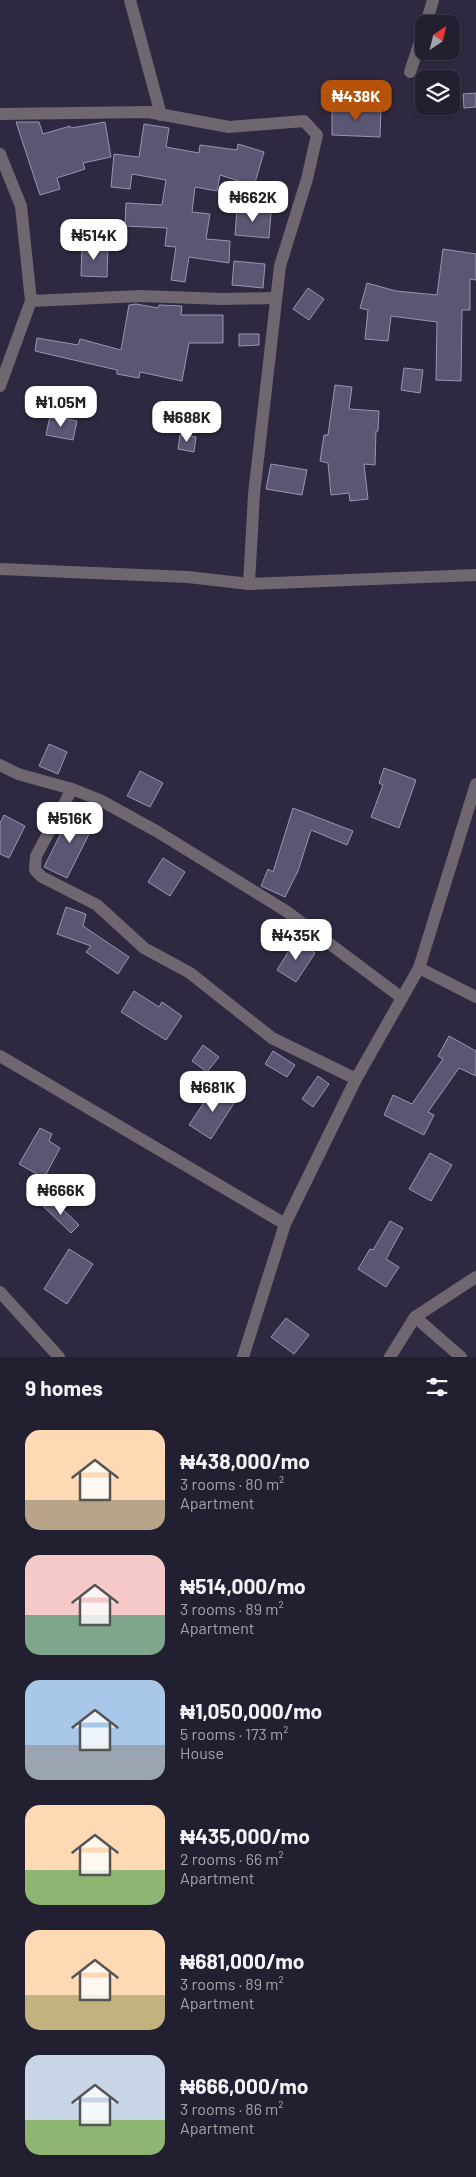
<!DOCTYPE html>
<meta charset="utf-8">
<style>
:root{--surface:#221f31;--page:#2a2739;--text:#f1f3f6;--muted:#a2a2ab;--line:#3f3d4d;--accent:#b45309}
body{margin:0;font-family:Barlow,sans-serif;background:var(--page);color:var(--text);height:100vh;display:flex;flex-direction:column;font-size:19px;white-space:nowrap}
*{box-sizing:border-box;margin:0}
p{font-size:16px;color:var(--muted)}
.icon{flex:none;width:28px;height:28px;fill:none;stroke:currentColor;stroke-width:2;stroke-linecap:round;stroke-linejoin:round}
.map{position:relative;height:1357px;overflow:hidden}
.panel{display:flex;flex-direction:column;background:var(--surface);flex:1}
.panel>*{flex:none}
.needle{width:32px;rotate:35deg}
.tools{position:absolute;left:415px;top:15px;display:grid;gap:10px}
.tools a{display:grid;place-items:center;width:45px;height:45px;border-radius:10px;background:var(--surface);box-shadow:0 1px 4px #0004,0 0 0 1px var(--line);font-size:25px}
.price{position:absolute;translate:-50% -42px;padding:0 11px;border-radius:10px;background:#fff;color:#222;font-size:16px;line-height:32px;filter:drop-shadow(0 1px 2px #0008)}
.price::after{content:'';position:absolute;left:50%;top:30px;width:15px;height:11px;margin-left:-8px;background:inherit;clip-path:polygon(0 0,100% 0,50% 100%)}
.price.current{background:var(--accent);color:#fff}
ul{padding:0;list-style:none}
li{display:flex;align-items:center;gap:15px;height:125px;padding:0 25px}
li span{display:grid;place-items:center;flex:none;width:140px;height:100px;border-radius:15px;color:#555}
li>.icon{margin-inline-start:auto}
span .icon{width:60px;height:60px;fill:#fffc;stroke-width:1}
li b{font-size:21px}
h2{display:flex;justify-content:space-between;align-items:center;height:60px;padding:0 25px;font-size:21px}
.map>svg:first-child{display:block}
</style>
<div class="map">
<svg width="476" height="1357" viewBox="0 0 476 1357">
<rect width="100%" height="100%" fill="#2e2941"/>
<g fill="#5b5674" stroke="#9995b2">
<polygon points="476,93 476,107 464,108 463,94"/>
<polygon points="332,107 381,108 380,137 332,135"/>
<polygon points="16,122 39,122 43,134 70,126 71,128 105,122 111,157 83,163 85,169 57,178 60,189 40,195"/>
<polygon points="144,124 169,128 166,147 199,153 200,145 237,150 238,144 264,152 254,186 220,175 217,191 195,187 192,212 210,214 206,239 230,241 229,263 189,257 185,282 171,280 176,247 165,246 167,228 125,226 126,203 162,205 166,180 132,174 130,189 111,187 114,154 139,157"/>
<polygon points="237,209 271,212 269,238 235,235"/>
<polygon points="82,245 108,246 107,277 81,276"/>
<polygon points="443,249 476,254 476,280 470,279 470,310 462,310 461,381 436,380 437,322 391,316 388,341 365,339 368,310 360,308 367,283 396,291 437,295"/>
<polygon points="234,261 265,264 263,288 232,285"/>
<polygon points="308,288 324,299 309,320 293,309"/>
<polygon points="136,304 158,308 159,305 182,306 181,315 223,315 223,343 189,343 182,381 140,372 139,378 117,374 117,370 35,351 37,338 78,345 80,339 121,350 129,305"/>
<polygon points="239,334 259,334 259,345 239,346"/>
<polygon points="404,368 423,370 420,393 401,390"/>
<polygon points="335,385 352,387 349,409 379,411 378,431 376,431 375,465 364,464 368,499 350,501 349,493 331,495 328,463 320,461 324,435 328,435"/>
<polygon points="50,416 77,421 73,440 46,435"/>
<polygon points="180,435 196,437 194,452 178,449"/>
<polygon points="271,464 307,470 302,495 266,489"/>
<polygon points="49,744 67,752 58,774 39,766"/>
<polygon points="384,768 416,780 399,828 371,817 383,785 379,783"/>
<polygon points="140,771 163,783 150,807 127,796"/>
<polygon points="293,808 353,831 347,845 311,830 298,871 285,897 261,886 268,869 273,872"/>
<polygon points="73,809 96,820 67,878 44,867"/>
<polygon points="4,815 25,826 9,858 0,854 0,823"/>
<polygon points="163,858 185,872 170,896 148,882"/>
<polygon points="66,907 86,914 83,926 129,957 118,974 86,952 91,946 57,934"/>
<polygon points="295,941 315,953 296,982 277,970"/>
<polygon points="134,991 159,1007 162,1002 182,1016 166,1040 121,1012"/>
<polygon points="449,1036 476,1051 476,1076 459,1068 428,1112 434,1115 424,1135 384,1115 393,1095 412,1104 443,1059 438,1056"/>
<polygon points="203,1045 219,1057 207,1072 192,1061"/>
<polygon points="273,1051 295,1065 287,1077 265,1064"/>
<polygon points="318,1076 329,1084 313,1107 302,1099"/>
<polygon points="215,1086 236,1100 211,1139 189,1125"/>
<polygon points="40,1128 52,1134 49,1141 60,1148 44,1178 19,1164"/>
<polygon points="430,1153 452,1165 431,1201 409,1189"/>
<polygon points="51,1198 79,1225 71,1233 43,1206"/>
<polygon points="390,1221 403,1228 386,1259 399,1267 386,1287 358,1269 370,1249 373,1250"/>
<polygon points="69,1249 93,1264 67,1304 44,1289"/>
<polygon points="286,1318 309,1335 294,1354 271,1337"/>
</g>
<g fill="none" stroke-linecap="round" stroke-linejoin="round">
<g stroke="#70666f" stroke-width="12">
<polyline points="130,0 161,115"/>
<polyline points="426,24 433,0"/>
<polyline points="410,72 424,30"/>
<polyline points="0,114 148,112 229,127 304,121 317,135 307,179 280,266 254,494 249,584"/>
<polyline points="0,154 21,206 31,301 0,386"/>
<polyline points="31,301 141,296 222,299 275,298"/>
<polyline points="0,569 188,577 249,584 476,575"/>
<polyline points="0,765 18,774 72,789 100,800 158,832 286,911 402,998"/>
<polyline points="72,789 36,856 35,870 42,877 97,905 144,948 190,973 272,1038 356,1079"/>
<polyline points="419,968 476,997"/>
<polyline points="0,1056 285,1224"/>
<polyline points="0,1292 59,1357"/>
<polyline points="415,1317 476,1277"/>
<polyline points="243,1357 285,1224 356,1079 419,968 476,784"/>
<polyline points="390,1357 415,1317 461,1357"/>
</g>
</g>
</svg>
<div class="tools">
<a><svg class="needle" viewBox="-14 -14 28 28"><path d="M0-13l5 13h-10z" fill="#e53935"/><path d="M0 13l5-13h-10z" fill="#a2a2ab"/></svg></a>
<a><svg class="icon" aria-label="layers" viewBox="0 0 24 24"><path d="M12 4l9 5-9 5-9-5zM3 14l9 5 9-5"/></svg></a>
</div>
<b class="price current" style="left:356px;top:122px">₦438K</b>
<b class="price" style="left:253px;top:223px">₦662K</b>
<b class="price" style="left:94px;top:261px">₦514K</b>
<b class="price" style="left:61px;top:428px">₦1.05M</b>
<b class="price" style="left:187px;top:443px">₦688K</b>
<b class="price" style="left:70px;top:844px">₦516K</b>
<b class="price" style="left:296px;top:961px">₦435K</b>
<b class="price" style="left:213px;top:1113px">₦681K</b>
<b class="price" style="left:61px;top:1216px">₦666K</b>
</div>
<section class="panel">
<h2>9 homes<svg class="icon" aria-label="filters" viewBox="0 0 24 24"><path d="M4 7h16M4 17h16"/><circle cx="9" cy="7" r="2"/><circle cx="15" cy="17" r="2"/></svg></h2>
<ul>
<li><span style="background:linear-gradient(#ffd9b3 70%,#b9a48a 0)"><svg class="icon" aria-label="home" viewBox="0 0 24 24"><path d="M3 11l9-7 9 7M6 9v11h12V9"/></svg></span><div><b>₦438,000/mo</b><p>3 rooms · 80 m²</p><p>Apartment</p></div></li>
<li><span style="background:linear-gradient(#f6c9c9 60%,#7fa58c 0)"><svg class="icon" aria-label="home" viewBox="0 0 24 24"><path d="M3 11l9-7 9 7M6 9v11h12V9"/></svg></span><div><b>₦514,000/mo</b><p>3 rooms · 89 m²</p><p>Apartment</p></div></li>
<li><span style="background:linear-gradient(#a9c7e8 65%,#9aa5b1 0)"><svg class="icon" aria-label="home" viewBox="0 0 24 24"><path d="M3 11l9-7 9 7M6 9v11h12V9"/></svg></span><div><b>₦1,050,000/mo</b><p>5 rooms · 173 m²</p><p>House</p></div></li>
<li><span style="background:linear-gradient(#ffd9b3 65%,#8fb573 0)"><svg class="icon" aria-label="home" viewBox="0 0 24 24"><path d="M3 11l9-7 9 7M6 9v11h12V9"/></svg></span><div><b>₦435,000/mo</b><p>2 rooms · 66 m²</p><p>Apartment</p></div></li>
<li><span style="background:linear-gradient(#ffd9b3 65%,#c2b280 0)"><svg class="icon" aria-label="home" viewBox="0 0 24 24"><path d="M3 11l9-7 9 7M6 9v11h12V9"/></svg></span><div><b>₦681,000/mo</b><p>3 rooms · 89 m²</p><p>Apartment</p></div></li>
<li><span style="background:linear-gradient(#c9d6e8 65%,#8fb573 0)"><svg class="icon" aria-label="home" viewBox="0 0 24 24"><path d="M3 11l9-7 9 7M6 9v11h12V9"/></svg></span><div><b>₦666,000/mo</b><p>3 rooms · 86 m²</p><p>Apartment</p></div></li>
</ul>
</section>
